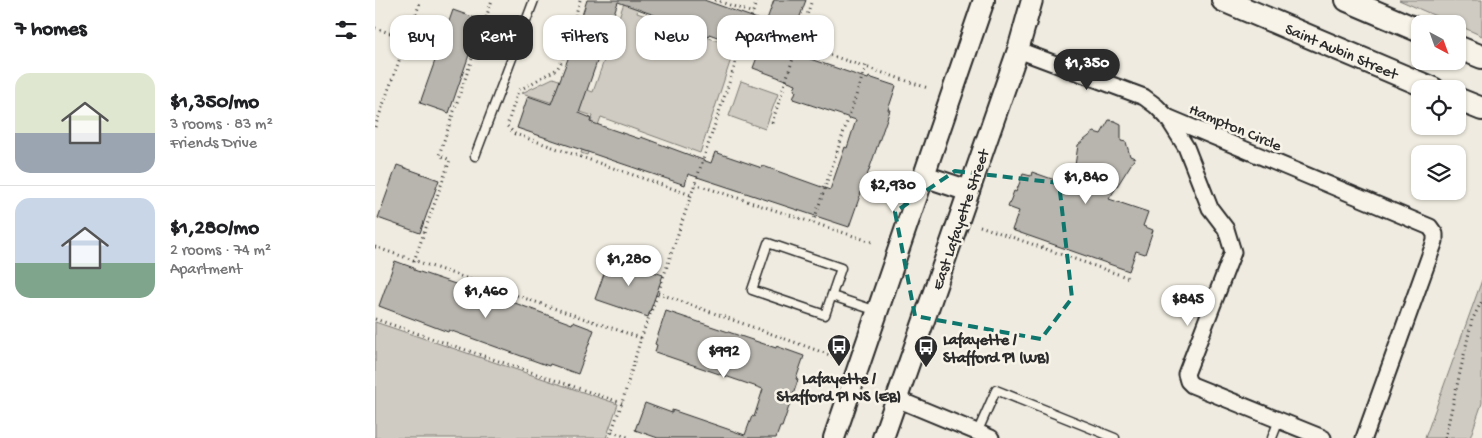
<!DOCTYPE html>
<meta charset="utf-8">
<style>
:root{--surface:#fff;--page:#f6f6f6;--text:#202124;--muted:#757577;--line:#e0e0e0;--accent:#2b2b2b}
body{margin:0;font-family:"Gochi Hand",sans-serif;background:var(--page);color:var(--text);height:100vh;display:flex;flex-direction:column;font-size:19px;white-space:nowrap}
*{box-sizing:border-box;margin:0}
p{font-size:16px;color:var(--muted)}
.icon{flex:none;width:28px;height:28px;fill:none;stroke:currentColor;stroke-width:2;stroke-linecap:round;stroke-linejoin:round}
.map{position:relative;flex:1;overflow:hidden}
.drawer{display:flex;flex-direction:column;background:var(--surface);width:375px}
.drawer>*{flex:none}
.top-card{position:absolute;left:15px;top:15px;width:475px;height:45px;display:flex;gap:10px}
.needle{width:32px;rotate:139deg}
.buttons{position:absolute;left:1036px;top:15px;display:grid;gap:10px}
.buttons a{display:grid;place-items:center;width:55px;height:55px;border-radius:10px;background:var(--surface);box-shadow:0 1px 4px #0004;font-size:25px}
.price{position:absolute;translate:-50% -42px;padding:0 11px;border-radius:18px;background:#fff;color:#222;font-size:16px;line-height:32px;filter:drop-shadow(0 1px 2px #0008)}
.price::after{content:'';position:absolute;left:50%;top:30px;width:15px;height:11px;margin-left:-8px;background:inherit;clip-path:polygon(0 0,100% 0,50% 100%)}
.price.selected{background:var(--accent);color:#fff}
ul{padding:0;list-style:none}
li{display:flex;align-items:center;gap:15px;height:125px;padding:0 15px}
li+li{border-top:1px solid var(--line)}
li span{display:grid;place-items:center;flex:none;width:140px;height:100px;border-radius:15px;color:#555}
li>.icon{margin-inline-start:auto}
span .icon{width:60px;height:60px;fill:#fffc;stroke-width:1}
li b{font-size:21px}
h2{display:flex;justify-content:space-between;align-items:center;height:60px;padding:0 15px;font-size:21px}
.chip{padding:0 18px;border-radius:15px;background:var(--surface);box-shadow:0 1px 4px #0004;font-size:18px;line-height:45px}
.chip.selected{background:var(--accent);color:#fff}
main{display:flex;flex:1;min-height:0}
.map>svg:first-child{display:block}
</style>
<main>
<section class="drawer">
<h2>7 homes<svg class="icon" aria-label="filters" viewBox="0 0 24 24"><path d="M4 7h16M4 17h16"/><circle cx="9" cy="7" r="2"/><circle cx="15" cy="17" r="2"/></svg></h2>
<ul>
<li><span style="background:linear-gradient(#dfe7d0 60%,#9aa5b1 0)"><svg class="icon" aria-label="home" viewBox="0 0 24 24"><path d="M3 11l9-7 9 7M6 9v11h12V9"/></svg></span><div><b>$1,350/mo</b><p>3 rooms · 83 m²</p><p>Friends Drive</p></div></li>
<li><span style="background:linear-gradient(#c9d6e8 65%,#7fa58c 0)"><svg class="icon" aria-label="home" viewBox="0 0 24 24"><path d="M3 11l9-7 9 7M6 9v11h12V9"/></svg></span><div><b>$1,280/mo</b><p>2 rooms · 74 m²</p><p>Apartment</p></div></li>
</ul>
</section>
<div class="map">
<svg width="1107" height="438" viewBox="0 0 1107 438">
<rect width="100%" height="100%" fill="#efebe0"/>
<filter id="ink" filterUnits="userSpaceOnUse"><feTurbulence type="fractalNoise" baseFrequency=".02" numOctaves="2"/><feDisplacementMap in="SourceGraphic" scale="10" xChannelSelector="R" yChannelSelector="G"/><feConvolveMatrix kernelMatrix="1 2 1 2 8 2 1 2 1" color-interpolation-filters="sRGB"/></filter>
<g filter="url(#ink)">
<g fill="#cfcbc2" stroke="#7d7b76">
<polygon points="250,0 265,0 262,13 360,47 325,153 226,117 212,155 206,153 218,116 147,93 178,78 218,92"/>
<polygon points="1024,0 1107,0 1107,36 1083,25 1082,24 1079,24"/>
<polygon points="366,81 403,94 390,129 354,116"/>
<polygon points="1107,280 1107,403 1095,438 1050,438"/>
<polygon points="0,322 243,404 231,438 0,438"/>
</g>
<g fill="#b8b5ae" stroke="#2b2b2b" fill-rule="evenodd">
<path d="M212,0H329L391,22L399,0H431L413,49L416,50L415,52L493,79L494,77L521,86L513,110H515L474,227L313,174L310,185L142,128L153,96L176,104L194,56L191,55L200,30L202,31ZM243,2L310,26V28L334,36V34L384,52L378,68L421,84L419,90L421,91L418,99L481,120L472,148L470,147L455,190L388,166L387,168L340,152L336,163L266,137L265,139L215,122L216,118L204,113Z"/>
<polygon points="78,10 106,20 74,113 45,103"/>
<polygon points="734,120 740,121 746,124 746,141 751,142 755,156 760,158 734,199 773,212 768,226 778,230 770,254 761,251 754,271 637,230 644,211 633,207 639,191 641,192 648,174 656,176 657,172 697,186 703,145 719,132 726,134"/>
<polygon points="22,165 64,180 45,233 3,218"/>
<polygon points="235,257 288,275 273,317 220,299"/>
<polygon points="20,261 39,268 39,270 98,290 99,288 197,324 198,322 219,330 203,374 175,364 174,366 74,330 73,332 4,306"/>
<polygon points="291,311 401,348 401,346 429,356 421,379 423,380 407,427 405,427 401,438 283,438 260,430 270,403 297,413 297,410 370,435 377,416 379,417 388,389 280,352 282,345 280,344"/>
</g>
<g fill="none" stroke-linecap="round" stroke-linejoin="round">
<g stroke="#2b2b2b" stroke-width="11">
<g id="service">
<polyline points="100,156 159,0"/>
<polygon points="393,243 466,268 450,315 377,290"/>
<polyline points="457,296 502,311"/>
<polyline points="602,433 621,390 740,438"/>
<polyline points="897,438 904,420"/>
</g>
</g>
<g stroke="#2b2b2b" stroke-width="19">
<g id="minor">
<polyline points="643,50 769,97 781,106 792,117 811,147 835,208 851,229 858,252 811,374 813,381 817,385 948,438"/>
<polyline points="792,117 1055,227 1060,234 1060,241 989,438"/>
<polyline points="522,399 616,438"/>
</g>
</g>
<g stroke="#2b2b2b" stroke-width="24">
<g id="tertiary">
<polyline points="549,176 594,191"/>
<polyline points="459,438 609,0"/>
<polyline points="508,438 643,50 657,0"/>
</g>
</g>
<g stroke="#2b2b2b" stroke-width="26">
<g id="secondary">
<polyline points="848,0 1058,89"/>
<polyline points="972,0 1045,31"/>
<polyline points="1082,47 1107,57"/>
<polyline points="1082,99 1107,109"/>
</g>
</g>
<g stroke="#2b2b2b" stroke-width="3" stroke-dasharray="1 4" stroke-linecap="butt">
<polyline points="205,0 187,61 182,69 143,91 132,126 140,134 316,195"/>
<polyline points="340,0 378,13"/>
<polyline points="0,28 32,39"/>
<polyline points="422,44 553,88"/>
<polyline points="397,123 437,0"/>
<polyline points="0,127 46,0"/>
<polyline points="320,184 500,243"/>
<polyline points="438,223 491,66"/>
<polyline points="605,226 754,278"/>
<polyline points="0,247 266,338"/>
<polyline points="39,261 75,160 64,155 117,0"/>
<polyline points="283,293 466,359"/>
<polyline points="0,319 247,403"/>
<polyline points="237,432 256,438"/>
<polyline points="234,438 247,403 266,338 283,293 382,0"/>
<polyline points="1070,438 1097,320 1107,301"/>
</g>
<use href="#service" stroke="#f7f3e8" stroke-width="8"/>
<use href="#minor" stroke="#f7f3e8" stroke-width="15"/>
<use href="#tertiary" stroke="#f7f3e8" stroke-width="20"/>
<use href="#secondary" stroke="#f7f3e8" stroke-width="22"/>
</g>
</g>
<path fill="none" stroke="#0f766e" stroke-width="4" stroke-dasharray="10 6" stroke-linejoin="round" d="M580,171L684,183L697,298L666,339L540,316L520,212Z"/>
<defs>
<g id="bus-pin" transform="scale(1.25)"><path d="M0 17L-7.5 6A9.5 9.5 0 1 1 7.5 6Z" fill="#2b2b2b" stroke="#f7f3e8"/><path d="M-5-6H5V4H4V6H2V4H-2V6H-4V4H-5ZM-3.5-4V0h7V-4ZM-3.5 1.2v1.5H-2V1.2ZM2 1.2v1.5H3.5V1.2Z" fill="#fff"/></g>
</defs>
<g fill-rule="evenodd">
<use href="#bus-pin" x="464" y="346"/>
<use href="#bus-pin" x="551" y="347"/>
</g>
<g text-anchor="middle" stroke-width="5" stroke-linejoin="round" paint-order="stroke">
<g font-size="16" fill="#2b2b2b" stroke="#f7f3e8">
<text transform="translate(967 50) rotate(23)" y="6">Saint Aubin Street</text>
<text transform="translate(861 126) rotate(23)" y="6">Hampton Circle</text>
<text transform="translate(584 219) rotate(-71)" y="6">East Lafayette Street</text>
</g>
<g font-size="16" font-weight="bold" fill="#2b2b2b" stroke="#f7f3e8" text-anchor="start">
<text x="568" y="344">Lafayette /<tspan x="568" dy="18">Stafford Pl (WB)</tspan></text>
<text x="464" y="383" text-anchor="middle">Lafayette /<tspan x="464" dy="18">Stafford Pl NS (EB)</tspan></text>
</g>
</g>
</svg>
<div class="buttons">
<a><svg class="needle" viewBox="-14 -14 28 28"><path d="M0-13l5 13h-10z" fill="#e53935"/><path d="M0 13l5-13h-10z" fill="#757577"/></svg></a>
<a><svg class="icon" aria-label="locate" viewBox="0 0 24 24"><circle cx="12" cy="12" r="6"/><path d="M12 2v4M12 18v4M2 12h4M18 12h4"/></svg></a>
<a><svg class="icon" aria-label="layers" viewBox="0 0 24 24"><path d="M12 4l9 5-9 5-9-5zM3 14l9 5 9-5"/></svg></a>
</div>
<b class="price selected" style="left:712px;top:91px">$1,350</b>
<b class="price" style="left:711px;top:205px">$1,840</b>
<b class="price" style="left:518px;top:213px">$2,930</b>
<b class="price" style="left:254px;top:287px">$1,280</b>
<b class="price" style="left:111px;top:319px">$1,460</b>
<b class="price" style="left:813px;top:327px">$845</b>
<b class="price" style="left:349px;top:379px">$992</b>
<div class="top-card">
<a class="chip">Buy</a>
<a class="chip selected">Rent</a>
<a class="chip">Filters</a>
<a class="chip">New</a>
<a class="chip">Apartment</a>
</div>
</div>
</main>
